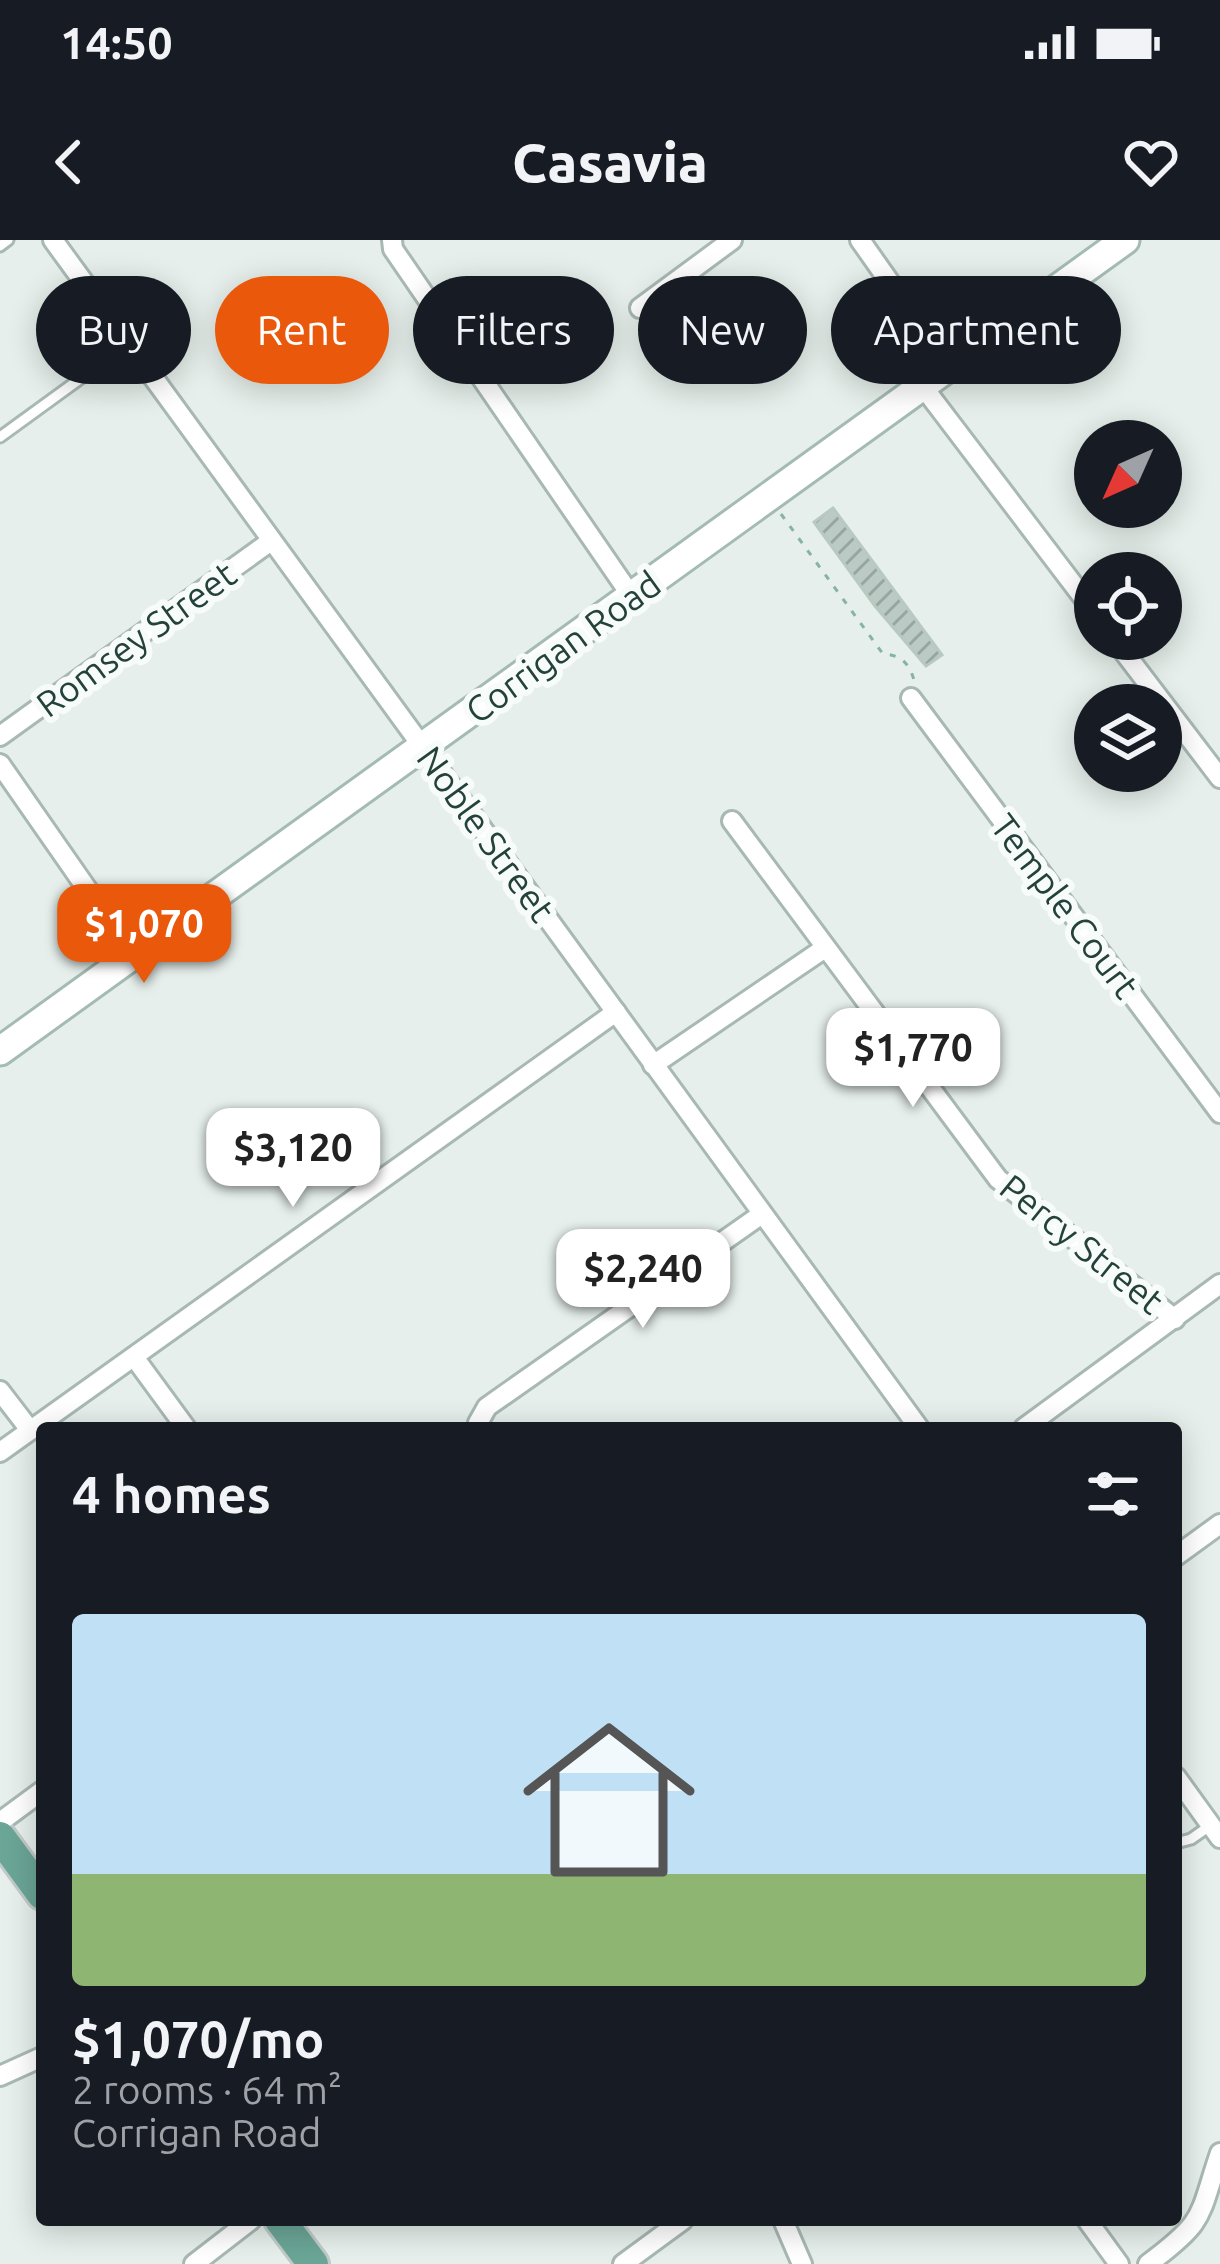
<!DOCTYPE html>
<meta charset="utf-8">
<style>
:root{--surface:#171b24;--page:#242831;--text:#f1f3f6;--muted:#9ea1a6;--line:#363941;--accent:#ea580c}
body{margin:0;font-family:Ubuntu,sans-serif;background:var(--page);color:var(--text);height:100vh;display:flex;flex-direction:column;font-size:45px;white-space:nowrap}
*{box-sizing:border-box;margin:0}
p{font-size:39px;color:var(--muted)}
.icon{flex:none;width:66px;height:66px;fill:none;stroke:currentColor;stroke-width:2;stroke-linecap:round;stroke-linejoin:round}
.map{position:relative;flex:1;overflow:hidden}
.panel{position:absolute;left:36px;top:1182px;width:1146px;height:804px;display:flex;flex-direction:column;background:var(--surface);border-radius:12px;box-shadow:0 6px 30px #0003}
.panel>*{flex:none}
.banner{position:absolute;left:36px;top:36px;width:1149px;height:108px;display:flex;gap:24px}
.needle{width:78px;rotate:225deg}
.controls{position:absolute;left:1074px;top:180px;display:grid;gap:24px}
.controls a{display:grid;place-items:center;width:108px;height:108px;border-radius:50%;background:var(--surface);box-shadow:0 6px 30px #0003;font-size:60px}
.price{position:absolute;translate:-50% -102px;padding:0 27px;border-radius:24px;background:#fff;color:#222;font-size:39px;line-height:78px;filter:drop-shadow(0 3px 6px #0008)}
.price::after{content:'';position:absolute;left:50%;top:72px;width:36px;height:27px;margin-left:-18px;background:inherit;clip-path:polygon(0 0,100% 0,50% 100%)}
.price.current{background:var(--accent);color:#fff}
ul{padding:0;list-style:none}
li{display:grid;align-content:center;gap:24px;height:636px;padding:0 36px}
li+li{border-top:3px solid var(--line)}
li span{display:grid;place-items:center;height:372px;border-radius:12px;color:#555}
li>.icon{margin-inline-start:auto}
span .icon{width:216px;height:216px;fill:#fffc;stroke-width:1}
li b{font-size:51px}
h2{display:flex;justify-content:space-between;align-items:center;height:144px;padding:0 36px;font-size:51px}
.chip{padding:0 42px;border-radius:54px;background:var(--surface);box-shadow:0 6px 30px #0003;font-size:42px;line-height:108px}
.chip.current{background:var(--accent);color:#fff}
.status{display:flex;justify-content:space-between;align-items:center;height:84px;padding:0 60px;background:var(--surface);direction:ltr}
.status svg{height:33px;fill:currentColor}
header{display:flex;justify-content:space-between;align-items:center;height:156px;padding:0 36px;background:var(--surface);font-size:54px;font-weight:800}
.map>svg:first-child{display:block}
</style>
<div class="status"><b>14:50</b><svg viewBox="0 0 49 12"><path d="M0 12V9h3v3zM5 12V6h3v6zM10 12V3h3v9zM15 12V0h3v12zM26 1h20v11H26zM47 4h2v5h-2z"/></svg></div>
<header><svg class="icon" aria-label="back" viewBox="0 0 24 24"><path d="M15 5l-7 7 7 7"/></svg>Casavia<svg class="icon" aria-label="heart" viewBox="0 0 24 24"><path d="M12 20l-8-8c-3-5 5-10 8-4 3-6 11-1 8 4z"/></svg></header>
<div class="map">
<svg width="1220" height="2024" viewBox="0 0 1220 2024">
<defs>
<pattern id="building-hatch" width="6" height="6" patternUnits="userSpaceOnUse" patternTransform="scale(3)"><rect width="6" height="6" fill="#bbcac4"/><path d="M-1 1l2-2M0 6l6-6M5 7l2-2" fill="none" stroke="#98a6a0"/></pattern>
</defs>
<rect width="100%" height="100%" fill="#e6efeb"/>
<polygon fill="url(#building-hatch)" stroke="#b8c9c2" stroke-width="3" points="833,268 942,415 926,426 875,366 814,282"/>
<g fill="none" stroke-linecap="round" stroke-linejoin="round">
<g stroke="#a8b8b2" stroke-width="15">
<g id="lane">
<polyline points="0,6 8,0"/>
<polyline points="0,197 128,104"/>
<polyline points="1176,1603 1191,1599 1211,1585"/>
</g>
</g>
<g stroke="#a8b8b2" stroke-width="24">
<g id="street">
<polyline points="53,0 919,1188"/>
<polyline points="392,0 393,9 632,357"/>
<polyline points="860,0 950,128"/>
<polyline points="640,68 732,0"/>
<polyline points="924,148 1095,373"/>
<polyline points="1114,399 1220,538"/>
<polyline points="911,458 1220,873"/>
<polyline points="0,496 271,301"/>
<polyline points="0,524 133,715"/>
<polyline points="732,581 998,939 1175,1079"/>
<polyline points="653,825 825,708"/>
<polyline points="134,1117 186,1188"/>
<polyline points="0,1151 30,1190"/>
<polyline points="481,1188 478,1183 487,1167 762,974"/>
<polyline points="1024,1188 1220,1044"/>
<polyline points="0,1212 616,772"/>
<polyline points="1176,1316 1220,1284"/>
<polyline points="1176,1537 1220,1598"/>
<polyline points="0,1582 42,1551"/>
<polyline points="0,1836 42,1817"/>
<polyline points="783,1980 802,2024"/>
<polyline points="1087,1980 1119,2024"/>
<polyline points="194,2024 251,1980"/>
<polyline points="623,2024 683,1980"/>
<path d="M1148,2024C1207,1980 1198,1978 1220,1913"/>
</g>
</g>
<g stroke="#a4bbb3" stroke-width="33">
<polyline id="secondary" points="0,811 1125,0"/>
</g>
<g stroke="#c2cac8" stroke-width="36">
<g id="primary">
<polyline points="0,1597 42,1654"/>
<polyline points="280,1980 313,2024"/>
</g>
</g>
<path stroke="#86b3a5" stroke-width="3" stroke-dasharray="6 9" stroke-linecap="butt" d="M781,274L883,414C901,415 909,423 914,440"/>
<use href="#lane" stroke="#fff" stroke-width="9"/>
<use href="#street" stroke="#fff" stroke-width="18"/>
<use href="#secondary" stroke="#fff" stroke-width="27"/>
<use href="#primary" stroke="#6aa596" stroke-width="30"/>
</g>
<g text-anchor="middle" stroke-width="12" stroke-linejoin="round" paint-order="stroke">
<g font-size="36" fill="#24423a" stroke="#f7fbf9">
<text transform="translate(136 399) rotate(-36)" y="13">Romsey Street</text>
<text transform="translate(563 407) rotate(-36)" y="13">Corrigan Road</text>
<text transform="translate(486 594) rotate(54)" y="13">Noble Street</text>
<text transform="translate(1065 666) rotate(53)" y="13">Temple Court</text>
<text transform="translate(1082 1004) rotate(39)" y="13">Percy Street</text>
</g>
</g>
</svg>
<div class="controls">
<a><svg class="needle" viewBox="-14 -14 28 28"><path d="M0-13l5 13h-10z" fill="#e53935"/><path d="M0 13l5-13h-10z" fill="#9ea1a6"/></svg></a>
<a><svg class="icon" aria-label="locate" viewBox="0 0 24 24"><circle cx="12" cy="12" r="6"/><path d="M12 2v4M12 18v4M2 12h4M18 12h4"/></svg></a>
<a><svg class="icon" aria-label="layers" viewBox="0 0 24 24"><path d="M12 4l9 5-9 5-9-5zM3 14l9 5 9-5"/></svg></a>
</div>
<b class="price current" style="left:144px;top:746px">$1,070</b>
<b class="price" style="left:913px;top:870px">$1,770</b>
<b class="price" style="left:293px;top:970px">$3,120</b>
<b class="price" style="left:643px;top:1091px">$2,240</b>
<div class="banner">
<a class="chip">Buy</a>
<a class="chip current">Rent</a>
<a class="chip">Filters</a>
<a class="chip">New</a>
<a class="chip">Apartment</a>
</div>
<section class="panel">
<h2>4 homes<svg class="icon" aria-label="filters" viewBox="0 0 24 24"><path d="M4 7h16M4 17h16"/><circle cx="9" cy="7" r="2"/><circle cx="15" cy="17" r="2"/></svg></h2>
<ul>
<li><span style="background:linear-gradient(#bfe0f5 70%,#8fb573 0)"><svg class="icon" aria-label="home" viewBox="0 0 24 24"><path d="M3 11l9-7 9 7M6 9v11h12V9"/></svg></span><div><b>$1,070/mo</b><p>2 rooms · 64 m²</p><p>Corrigan Road</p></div></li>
</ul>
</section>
</div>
